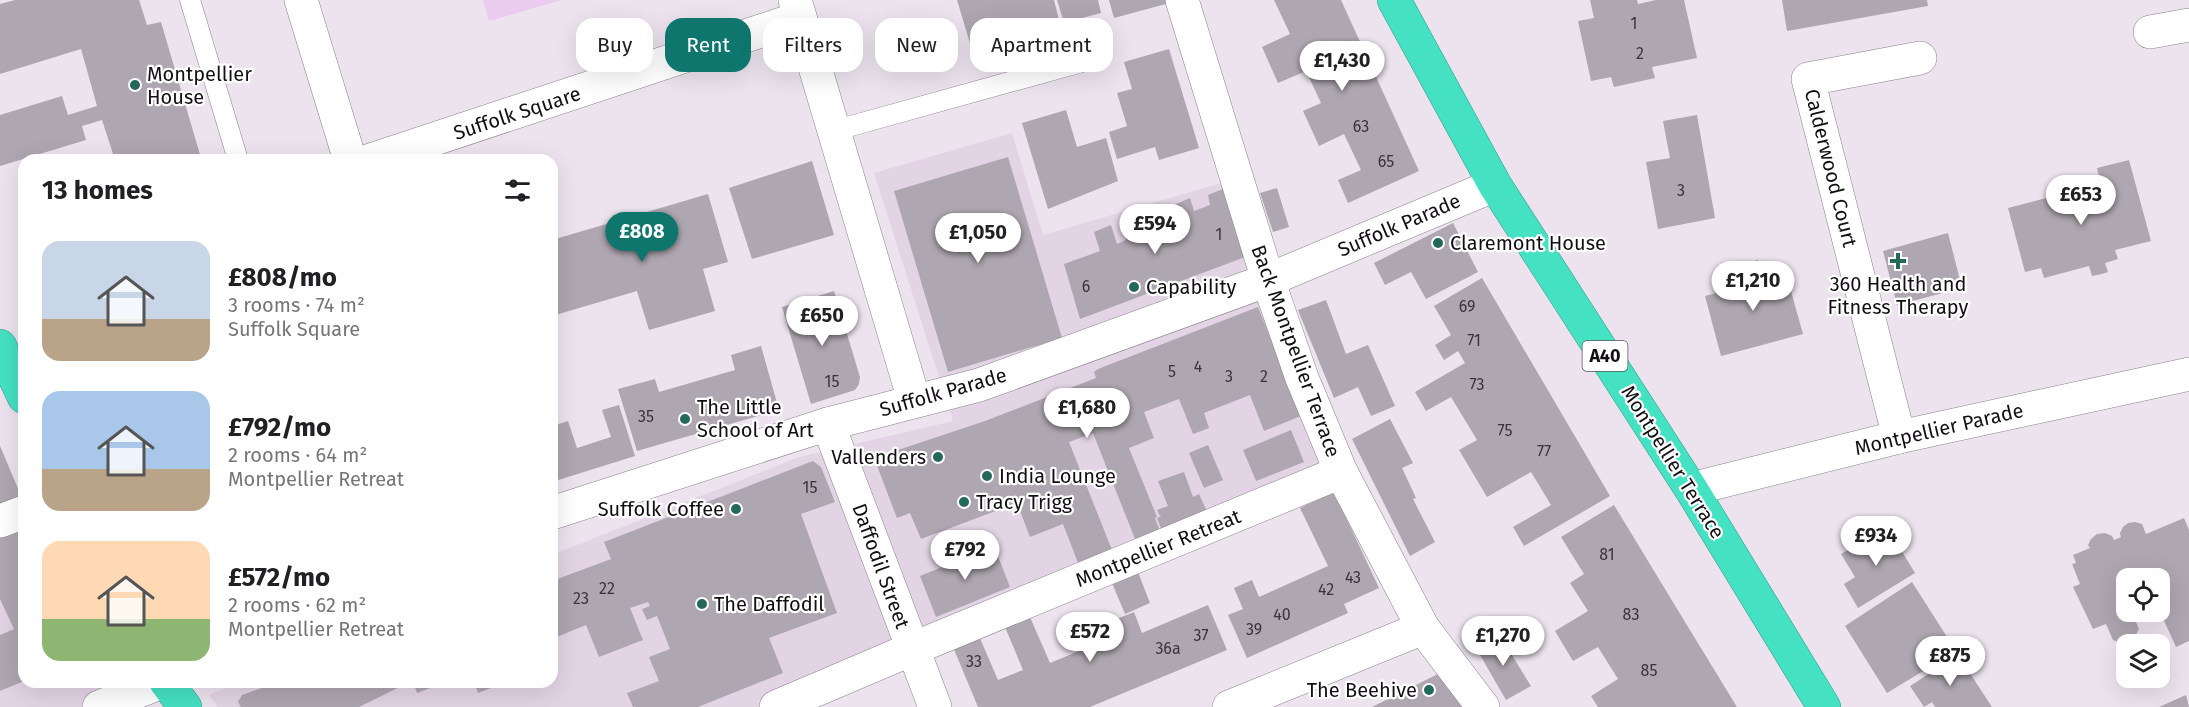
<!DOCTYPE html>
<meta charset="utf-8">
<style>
:root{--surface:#fff;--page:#f6f6f6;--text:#202124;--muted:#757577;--accent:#0f766e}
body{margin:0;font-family:"Fira Sans",sans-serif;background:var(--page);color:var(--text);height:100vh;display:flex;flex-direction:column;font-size:22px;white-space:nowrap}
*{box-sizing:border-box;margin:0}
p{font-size:20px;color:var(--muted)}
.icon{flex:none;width:33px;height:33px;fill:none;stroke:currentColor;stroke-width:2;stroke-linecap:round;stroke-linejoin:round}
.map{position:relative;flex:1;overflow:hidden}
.details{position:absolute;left:18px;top:154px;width:540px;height:534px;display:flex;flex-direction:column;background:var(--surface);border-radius:18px;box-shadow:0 6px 24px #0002}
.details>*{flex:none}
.guide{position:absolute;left:576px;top:18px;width:570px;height:54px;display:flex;gap:12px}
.tools{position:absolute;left:2116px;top:568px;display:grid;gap:12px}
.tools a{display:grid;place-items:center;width:54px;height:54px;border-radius:12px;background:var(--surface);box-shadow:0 6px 24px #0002;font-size:30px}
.price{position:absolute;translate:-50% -51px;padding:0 14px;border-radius:21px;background:#fff;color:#222;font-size:20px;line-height:39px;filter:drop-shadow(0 2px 3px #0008)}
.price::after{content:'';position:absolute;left:50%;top:36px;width:18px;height:14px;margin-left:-9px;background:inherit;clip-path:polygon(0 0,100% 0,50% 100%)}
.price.active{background:var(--accent);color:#fff}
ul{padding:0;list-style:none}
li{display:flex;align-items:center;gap:18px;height:150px;padding:0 24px}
li span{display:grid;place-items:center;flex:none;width:168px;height:120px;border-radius:18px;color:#555}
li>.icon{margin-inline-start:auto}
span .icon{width:72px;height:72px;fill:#fffc;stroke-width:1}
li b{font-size:26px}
h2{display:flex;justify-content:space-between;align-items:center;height:72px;padding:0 24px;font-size:26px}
.chip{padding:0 21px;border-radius:18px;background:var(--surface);box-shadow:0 6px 24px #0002;font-size:21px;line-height:54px}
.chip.active{background:var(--accent);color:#fff}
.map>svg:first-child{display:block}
</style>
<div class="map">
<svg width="2189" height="707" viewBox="0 0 2189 707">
<rect width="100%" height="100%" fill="#ece3ee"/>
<g fill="#e3d4e5">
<polygon points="1012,133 1043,235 1225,182 1328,470 767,707 218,707 209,695 239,682 552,682 552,555 799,457 953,421 874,173"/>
<polygon points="24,523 24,682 133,683 148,707 0,707 0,532"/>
</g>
<polygon fill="#eacdee" points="483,0 562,0 489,21"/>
<g fill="#aea6b0">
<polygon points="15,0 139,0 147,25 161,22 201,158 191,160 115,160 102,120 82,126 86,140 0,166 0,115 62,96 68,115 97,106 81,49 0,74 0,4"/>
<polygon points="957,0 1054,0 1063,36 975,60"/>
<polygon points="1057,0 1098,0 1101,13 1064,23"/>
<polygon points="1109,0 1177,0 1177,1 1114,18"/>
<polygon points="1274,0 1341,0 1419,171 1348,203 1338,180 1361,170 1344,134 1319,146 1303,111 1321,103 1306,71 1278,83 1262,47 1290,34"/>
<polygon points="1590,0 1637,0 1638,4 1656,0 1684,0 1697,58 1652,67 1655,78 1614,87 1611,77 1591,81 1578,21 1594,18"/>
<polygon points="1782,0 1927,0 1928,6 1787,31"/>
<polygon points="1169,49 1199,148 1159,160 1155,147 1117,159 1109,132 1127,126 1117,93 1132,89 1124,62"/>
<polygon points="1066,110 1077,147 1106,138 1118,181 1048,209 1022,123"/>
<polygon points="1697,115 1715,218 1658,229 1646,162 1670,158 1663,121"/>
<polygon points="1008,157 1062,338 948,372 894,191"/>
<polygon points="2129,160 2151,241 2115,250 2118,259 2105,263 2108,272 2102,274 2092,276 2089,266 2044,278 2041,268 2025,272 2008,208 2081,189 2085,206 2105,201 2097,168"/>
<polygon points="812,161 834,235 752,259 729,188"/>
<polygon points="1277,188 1289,227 1273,232 1260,193"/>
<polygon points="1223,189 1245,257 1080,319 1064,264 1100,251 1094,232 1111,225 1117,244 1126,240 1122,226 1138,220 1142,234 1150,232 1145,215 1164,208 1169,224 1179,221 1174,205 1190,198 1194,211 1210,205 1208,195"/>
<polygon points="708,194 728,262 703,269 715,311 649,330 637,291 552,316 552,240"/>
<polygon points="1453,223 1478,272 1426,299 1411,272 1385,285 1374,263"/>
<polygon points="1948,233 1962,288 1897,305 1883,251"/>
<polygon points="1758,260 1764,283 1787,277 1803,334 1721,356 1705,296 1740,287 1734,266"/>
<polygon points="1482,278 1610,496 1524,546 1513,527 1551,505 1531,472 1487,497 1459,450 1477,440 1451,397 1426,411 1415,392 1465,363 1458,351 1444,360 1435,345 1451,335 1434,306"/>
<polygon points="834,291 860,377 859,384 855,390 811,404 782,307"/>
<polygon points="1326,300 1346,354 1368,345 1395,406 1371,416 1358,387 1334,398 1298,310"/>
<polygon points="1258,307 1301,416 1264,431 1250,395 1204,413 1209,428 1193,434 1179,399 1144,412 1154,438 1129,448 1157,517 1155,518 1161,534 1137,544 1093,433 1069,442 1114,555 1080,568 1063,524 1030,537 1017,503 921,539 910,513 897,518 874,458 985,421 1096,378 1094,372 1098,369"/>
<polygon points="761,346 779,410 637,451 618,389 655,379 659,392 735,370 731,355"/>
<polygon points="619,405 635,456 552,482 552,426 568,421 577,448 611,437 602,410"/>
<polygon points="1390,419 1413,463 1402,468 1416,498 1413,499 1435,542 1410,556 1352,439"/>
<polygon points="1291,430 1304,462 1256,481 1243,450"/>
<polygon points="1208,445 1223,480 1204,488 1189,453"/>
<polygon points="0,446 22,498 0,507"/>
<polygon points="813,461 821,467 835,502 801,514 837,613 769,638 783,673 698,707 633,707 627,693 659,681 649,657 670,649 657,616 647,620 642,609 650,606 648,602 630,608 643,640 599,657 586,625 552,639 552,581 611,559 604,542"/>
<polygon points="1184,472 1193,497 1199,494 1209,516 1163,534 1157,518 1162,516 1160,516 1157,510 1168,506 1158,481"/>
<polygon points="1334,492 1379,588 1344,604 1348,613 1247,658 1228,615 1243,609 1234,588 1252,580 1259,597 1328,566 1300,508"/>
<polygon points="1614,505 1682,617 1737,707 1598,707 1591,696 1618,679 1598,647 1573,661 1555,631 1588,611 1570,583 1584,574 1561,537"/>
<polygon points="2184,518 2189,530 2189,641 2176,647 2160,612 2160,579 2127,579 2127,612 2159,612 2136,622 2139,629 2135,636 2129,641 2120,643 2113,640 2106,624 2093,629 2073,587 2080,584 2072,564 2076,563 2073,555 2090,548 2088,545 2091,539 2097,534 2105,533 2112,536 2114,540 2121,537 2120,533 2123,527 2128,523 2135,522 2142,524 2146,534"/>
<polygon points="24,524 24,681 0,691 0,635 14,629 0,599 0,535"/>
<polygon points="1887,527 1915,573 1858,608 1844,584 1855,577 1841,554"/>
<polygon points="994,546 1010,587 936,617 920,576"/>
<polygon points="1138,572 1150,603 1125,614 1112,583"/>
<polygon points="1912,582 1956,651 1887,693 1845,626"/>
<polygon points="1208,605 1227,650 1090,707 978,707 953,647 979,636 998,680 1023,670 1005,627 1030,617 1050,663 1113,637 1107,623 1134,612 1142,633"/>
<polygon points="1499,634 1531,686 1506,700 1476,648"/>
<polygon points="1958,655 1992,707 1935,707 1932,702 1924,707 1910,686"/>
<polygon points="1440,673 1465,707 1372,707"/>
<polygon points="279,682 410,682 359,707 241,707 238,702 242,695"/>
<polygon points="413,682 443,682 443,683 417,693"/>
<polygon points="474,682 504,682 504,683 478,693"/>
<polygon points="2186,695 2189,707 2159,707"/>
</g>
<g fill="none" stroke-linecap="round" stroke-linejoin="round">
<g stroke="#8a828c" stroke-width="21">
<g id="lane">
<polyline points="190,0 238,160"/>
<polyline points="833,131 1100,57"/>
</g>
</g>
<g stroke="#8a828c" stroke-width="34">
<g id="street">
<polyline points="301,0 350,160"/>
<polyline points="795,0 914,400"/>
<polyline points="1182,0 1268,280 1302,378 1341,472 1423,628 1483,707"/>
<polyline points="2150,32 2189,25"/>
<polyline points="371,160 800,18"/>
<polyline points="828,424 935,707"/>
<polyline points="1899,437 1808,79 1920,58"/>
<polyline points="1691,489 1899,437 2189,374"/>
<polyline points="552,513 828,424 979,385 1268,280 1495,185"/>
<polyline points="0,521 24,512"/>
<polyline points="99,707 162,682"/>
<polyline points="776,707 912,649 1341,472"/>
<polyline points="1229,707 1423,628"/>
</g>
</g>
<g stroke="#339885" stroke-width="34">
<g id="highway">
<polyline points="1394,0 1495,185 1691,489 1824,707"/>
<polyline points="0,346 24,397"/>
<polyline points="166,682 185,707"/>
</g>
</g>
<use href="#lane" stroke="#fff" stroke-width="20"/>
<use href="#street" stroke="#fff" stroke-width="33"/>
<use href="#highway" stroke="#45e1c3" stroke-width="33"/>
</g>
<g fill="#24685a" stroke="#fff" stroke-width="2">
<circle cx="135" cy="85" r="6"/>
<circle cx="1438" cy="243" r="6"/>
<path d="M1895 252h6v6h6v6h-6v6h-6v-6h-6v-6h6z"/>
<circle cx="1134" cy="287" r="6"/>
<circle cx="685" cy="419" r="6"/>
<circle cx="938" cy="457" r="6"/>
<circle cx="987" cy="476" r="6"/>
<circle cx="964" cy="502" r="6"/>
<circle cx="736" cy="509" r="6"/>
<circle cx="702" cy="604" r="6"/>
<circle cx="1429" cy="690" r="6"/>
</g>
<g text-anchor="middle" stroke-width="4.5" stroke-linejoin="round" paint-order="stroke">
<g font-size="16" fill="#39353a">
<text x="1634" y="29">1</text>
<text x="1640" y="59">2</text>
<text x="1361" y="132">63</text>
<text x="1386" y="167">65</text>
<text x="1681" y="196">3</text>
<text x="1219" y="240">1</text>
<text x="1086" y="292">6</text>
<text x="1467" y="312">69</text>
<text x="1474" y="346">71</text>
<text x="1198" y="372">4</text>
<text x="1172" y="377">5</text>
<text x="1229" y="382">3</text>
<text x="1264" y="382">2</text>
<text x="832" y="387">15</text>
<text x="1477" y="390">73</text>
<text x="646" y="422">35</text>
<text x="1505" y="436">75</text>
<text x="1544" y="457">77</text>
<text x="810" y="493">15</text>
<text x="1607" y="560">81</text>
<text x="1353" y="583">43</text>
<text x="607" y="594">22</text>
<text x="1326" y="595">42</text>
<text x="581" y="604">23</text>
<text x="1282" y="620">40</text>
<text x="1631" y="620">83</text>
<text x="1254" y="635">39</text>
<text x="1201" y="641">37</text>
<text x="1168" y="654">36a</text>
<text x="974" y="667">33</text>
<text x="1649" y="676">85</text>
</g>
<rect fill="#fff" stroke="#595759" stroke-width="1.5" x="1582.5" y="341" width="45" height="30" rx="4.5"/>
<g font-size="18" font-weight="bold" fill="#120f12">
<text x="1605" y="362">A40</text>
</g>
<g font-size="20" fill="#120f12" stroke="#fff" text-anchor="start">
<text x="147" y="81">Montpellier<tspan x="147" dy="23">House</tspan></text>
<text x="1450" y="250">Claremont House</text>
<text x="1898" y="291" text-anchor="middle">360 Health and<tspan x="1898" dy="23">Fitness Therapy</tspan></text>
<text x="1146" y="294">Capability</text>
<text x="697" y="414">The Little<tspan x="697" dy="23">School of Art</tspan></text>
<text x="926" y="464" text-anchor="end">Vallenders</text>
<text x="999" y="483">India Lounge</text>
<text x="976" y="509">Tracy Trigg</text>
<text x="724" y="516" text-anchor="end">Suffolk Coffee</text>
<text x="714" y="611">The Daffodil</text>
<text x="1417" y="697" text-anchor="end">The Beehive</text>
</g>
<g font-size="20" fill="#120f12" stroke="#fff">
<text transform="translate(517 113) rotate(-18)" y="7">Suffolk Square</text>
<text transform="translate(1831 168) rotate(76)" y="7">Calderwood Court</text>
<text transform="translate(1399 225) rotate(-23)" y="7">Suffolk Parade</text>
<text transform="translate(1296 351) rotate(70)" y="7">Back Montpellier Terrace</text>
<text transform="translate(943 392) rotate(-16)" y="7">Suffolk Parade</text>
<text transform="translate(1939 429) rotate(-13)" y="7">Montpellier Parade</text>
<text transform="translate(1673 462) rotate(58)" y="7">Montpellier Terrace</text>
<text transform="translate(1158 548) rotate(-22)" y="7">Montpellier Retreat</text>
<text transform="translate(881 566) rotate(70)" y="7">Daffodil Street</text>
</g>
</g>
</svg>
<div class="tools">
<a><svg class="icon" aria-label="locate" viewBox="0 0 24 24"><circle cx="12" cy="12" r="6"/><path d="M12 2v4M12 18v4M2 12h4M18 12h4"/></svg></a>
<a><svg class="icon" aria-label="layers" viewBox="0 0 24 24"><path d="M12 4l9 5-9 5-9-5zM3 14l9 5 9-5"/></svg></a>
</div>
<b class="price" style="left:1342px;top:92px">£1,430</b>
<b class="price" style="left:2081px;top:226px">£653</b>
<b class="price" style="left:1155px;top:255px">£594</b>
<b class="price active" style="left:642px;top:263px">£808</b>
<b class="price" style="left:978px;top:264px">£1,050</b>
<b class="price" style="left:1753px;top:312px">£1,210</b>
<b class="price" style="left:822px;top:347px">£650</b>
<b class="price" style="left:1087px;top:439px">£1,680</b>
<b class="price" style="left:1876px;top:567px">£934</b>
<b class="price" style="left:965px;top:581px">£792</b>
<b class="price" style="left:1090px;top:663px">£572</b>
<b class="price" style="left:1503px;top:667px">£1,270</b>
<b class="price" style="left:1950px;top:687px">£875</b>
<div class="guide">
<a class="chip">Buy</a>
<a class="chip active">Rent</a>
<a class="chip">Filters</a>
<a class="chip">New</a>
<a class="chip">Apartment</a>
</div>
<section class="details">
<h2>13 homes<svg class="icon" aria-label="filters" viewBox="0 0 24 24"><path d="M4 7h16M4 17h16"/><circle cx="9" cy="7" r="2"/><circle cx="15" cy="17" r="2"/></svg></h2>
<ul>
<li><span style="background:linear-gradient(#c9d6e8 65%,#b9a48a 0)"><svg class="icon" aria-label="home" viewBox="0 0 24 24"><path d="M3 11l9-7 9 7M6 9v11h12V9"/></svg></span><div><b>£808/mo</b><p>3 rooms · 74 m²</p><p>Suffolk Square</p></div></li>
<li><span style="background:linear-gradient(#a9c7e8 65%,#b9a48a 0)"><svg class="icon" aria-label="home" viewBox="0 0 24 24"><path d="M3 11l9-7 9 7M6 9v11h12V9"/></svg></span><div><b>£792/mo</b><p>2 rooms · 64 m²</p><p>Montpellier Retreat</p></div></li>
<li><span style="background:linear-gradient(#ffd9b3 65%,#8fb573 0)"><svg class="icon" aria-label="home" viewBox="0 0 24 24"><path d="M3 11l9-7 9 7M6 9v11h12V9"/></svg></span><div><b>£572/mo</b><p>2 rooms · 62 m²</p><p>Montpellier Retreat</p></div></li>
</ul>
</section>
</div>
